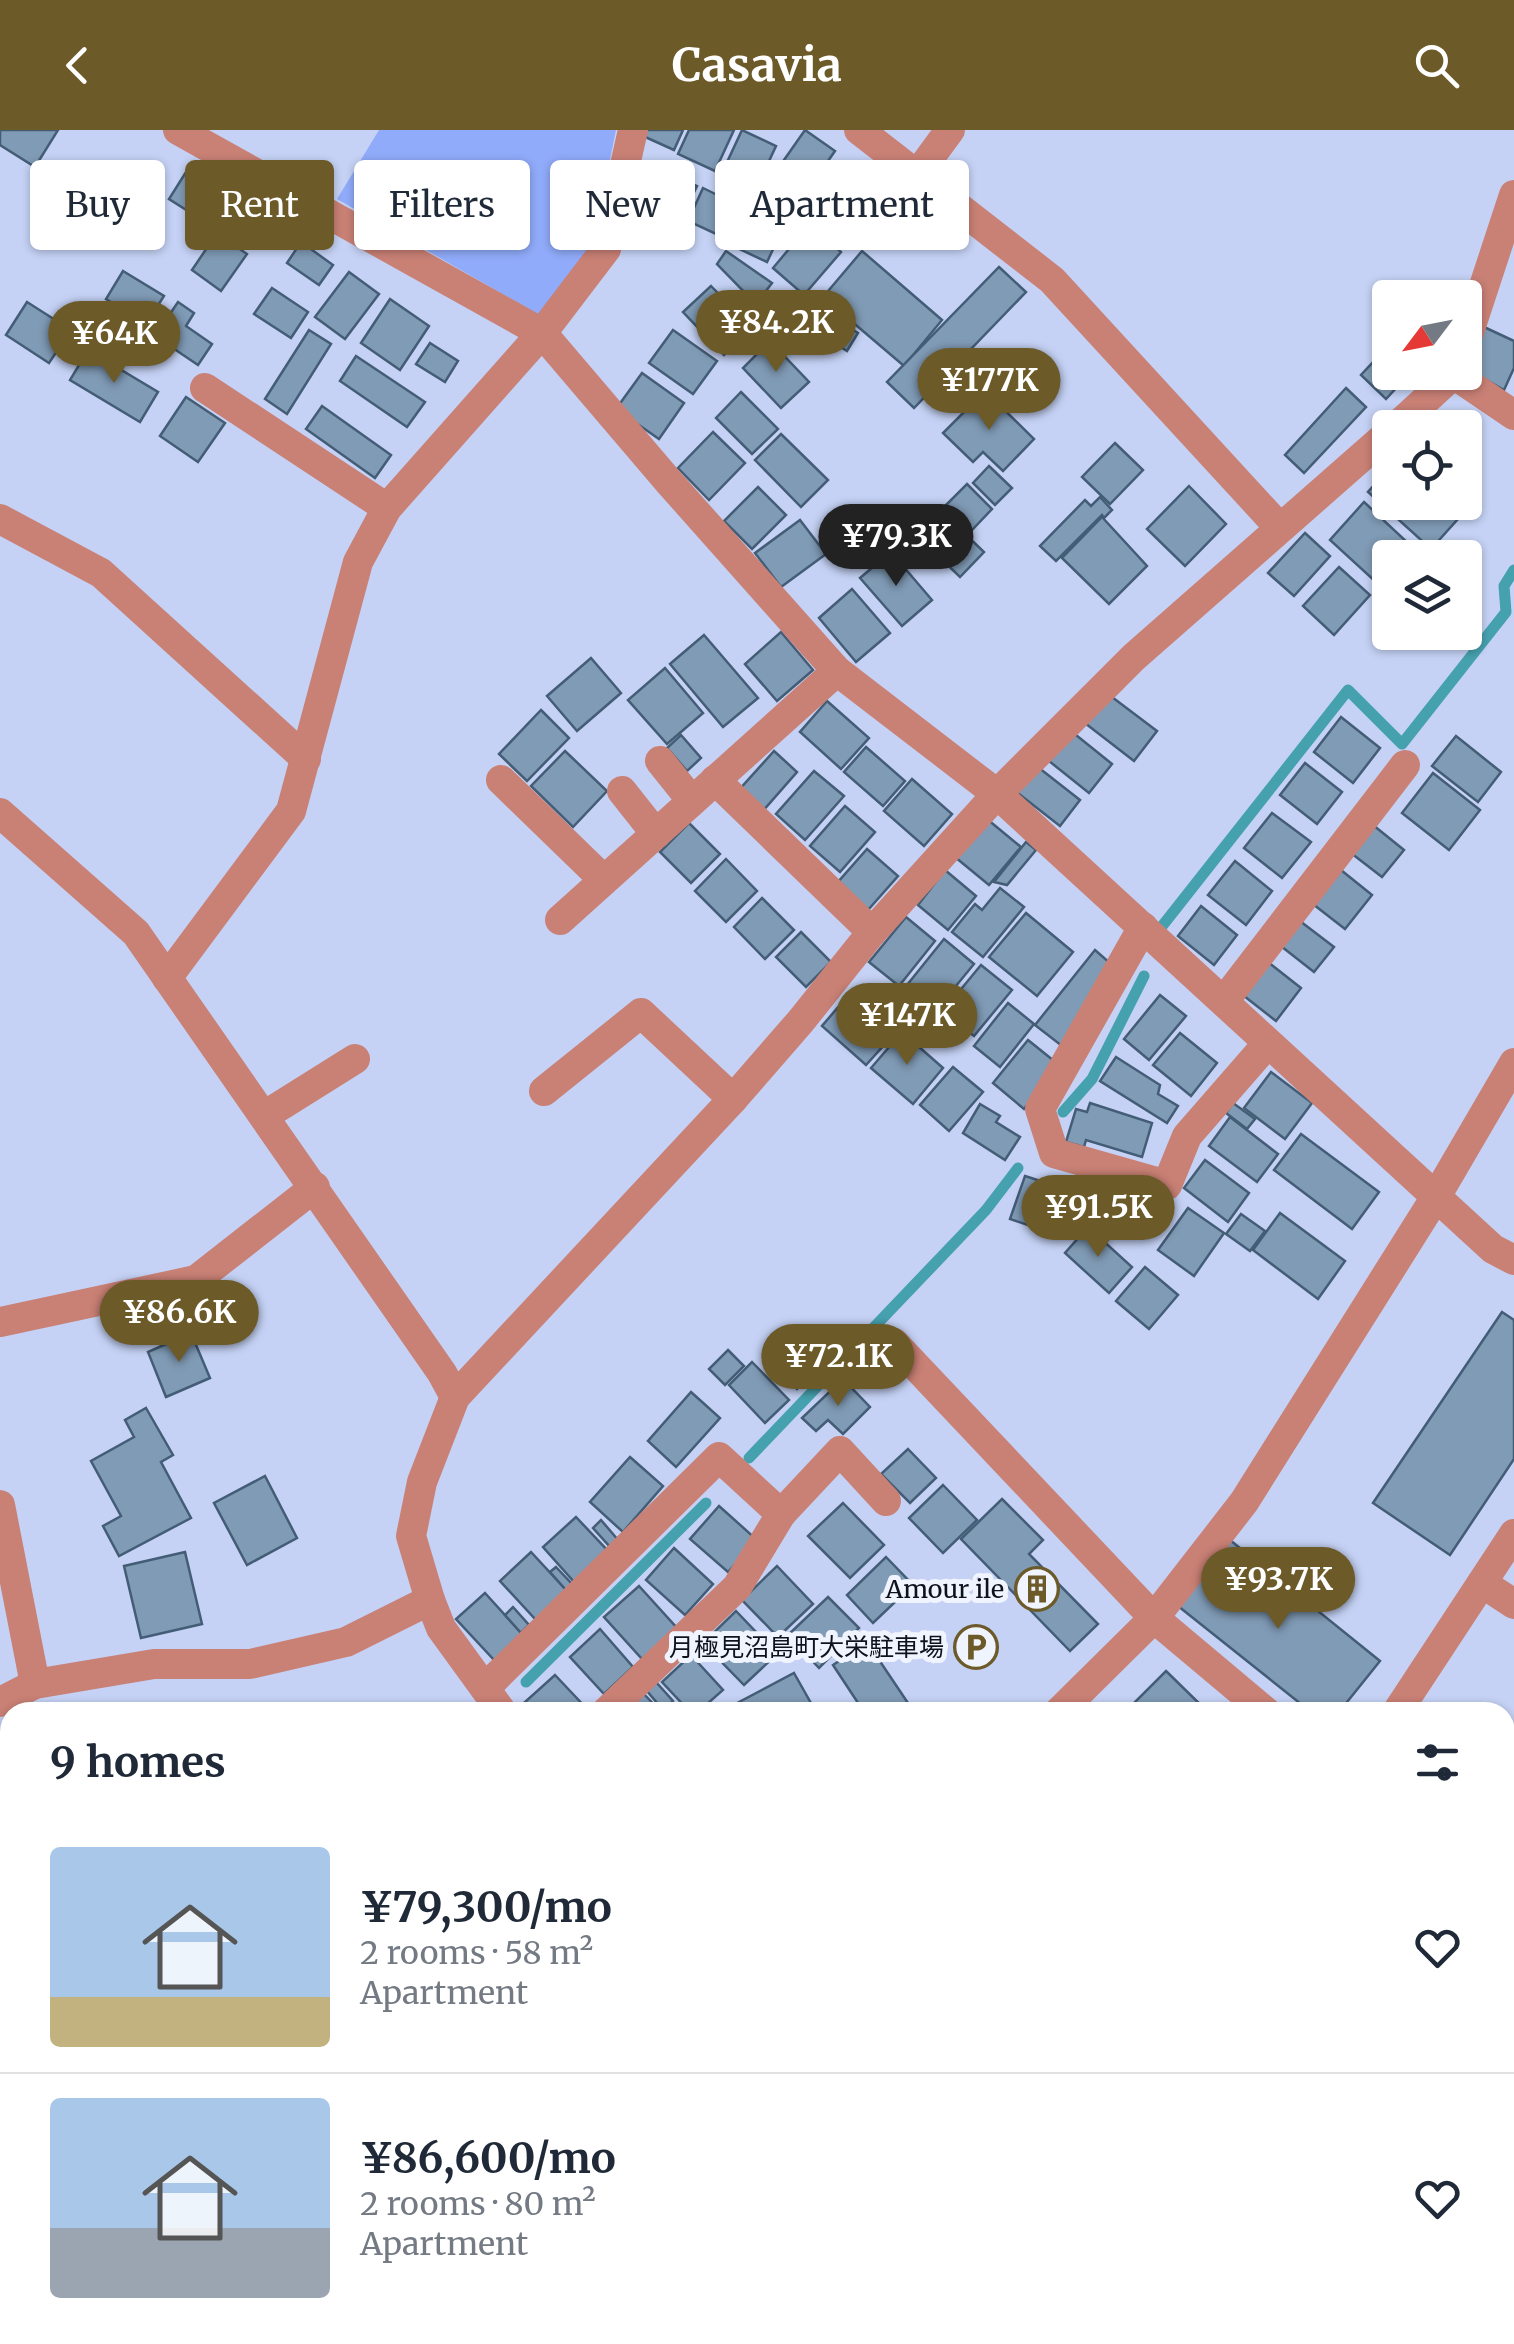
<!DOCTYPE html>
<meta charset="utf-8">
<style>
:root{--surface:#fff;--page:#f2f2f3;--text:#1f2937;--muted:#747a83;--line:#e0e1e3;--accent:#6c5a28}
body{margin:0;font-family:Merriweather,"Noto Sans JP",serif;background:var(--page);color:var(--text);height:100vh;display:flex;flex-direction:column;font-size:38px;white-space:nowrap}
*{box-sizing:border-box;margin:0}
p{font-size:32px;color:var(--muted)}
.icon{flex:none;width:55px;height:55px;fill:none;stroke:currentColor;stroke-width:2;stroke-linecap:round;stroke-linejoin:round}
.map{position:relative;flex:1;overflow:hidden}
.details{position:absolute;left:0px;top:1572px;width:1515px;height:642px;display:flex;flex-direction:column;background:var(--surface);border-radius:30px 30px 0 0;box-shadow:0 2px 8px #0004}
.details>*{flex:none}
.banner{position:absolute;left:30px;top:30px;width:1000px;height:90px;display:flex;gap:20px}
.needle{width:65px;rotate:238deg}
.tools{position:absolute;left:1372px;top:150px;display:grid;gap:20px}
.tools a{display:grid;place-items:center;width:110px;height:110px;border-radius:10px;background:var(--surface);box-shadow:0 2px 8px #0004;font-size:50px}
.price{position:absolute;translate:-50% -85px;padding:0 22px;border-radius:35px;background:var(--accent);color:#fff;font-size:32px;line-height:65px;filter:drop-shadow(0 2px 5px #0008)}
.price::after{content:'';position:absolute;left:50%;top:60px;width:30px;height:22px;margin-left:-15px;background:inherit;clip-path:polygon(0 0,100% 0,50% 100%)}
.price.selected{background:#222;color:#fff}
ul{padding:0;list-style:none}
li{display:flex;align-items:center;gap:30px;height:250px;padding:0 50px}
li+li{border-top:2px solid var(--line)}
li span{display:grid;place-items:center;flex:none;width:280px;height:200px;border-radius:10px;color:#555}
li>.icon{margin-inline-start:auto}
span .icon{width:120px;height:120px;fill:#fffc;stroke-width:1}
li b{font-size:42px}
h2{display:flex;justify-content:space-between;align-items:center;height:120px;padding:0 50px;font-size:42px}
.chip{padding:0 35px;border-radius:10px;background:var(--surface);box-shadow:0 2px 8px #0004;font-size:35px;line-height:90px}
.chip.selected{background:var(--accent);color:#fff}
header{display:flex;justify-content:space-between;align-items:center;height:130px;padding:0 50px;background:var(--accent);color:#fff;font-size:45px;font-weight:700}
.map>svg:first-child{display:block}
</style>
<header><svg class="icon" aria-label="back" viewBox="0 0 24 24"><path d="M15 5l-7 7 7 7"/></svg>Casavia<svg class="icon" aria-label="search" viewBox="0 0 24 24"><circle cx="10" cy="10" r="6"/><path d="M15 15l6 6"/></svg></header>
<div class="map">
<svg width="1514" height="2214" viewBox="0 0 1514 2214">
<rect width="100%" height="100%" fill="#c5d2f5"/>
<polygon fill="#90abfa" points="379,0 616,0 591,123 541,186 337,69"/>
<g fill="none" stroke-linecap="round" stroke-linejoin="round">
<g stroke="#46a1af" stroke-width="11">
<polyline points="1163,795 1348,560 1402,614 1506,482 1504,456 1514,440"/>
<polyline points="1063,982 1092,949 1144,846"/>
<polyline points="749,1328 986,1080 1018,1038"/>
<polyline points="526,1552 706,1373"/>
</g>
</g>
<g fill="#809bb6" stroke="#445d76" stroke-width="2.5">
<polygon points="0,0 58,0 35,37 0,15"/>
<polygon points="645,0 683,0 674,20 643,6"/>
<polygon points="689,0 734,0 715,41 678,24"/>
<polygon points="742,0 776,16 756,59 722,43"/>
<polygon points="805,0 835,21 800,71 770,50"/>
<polygon points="651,34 697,56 679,93 633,71"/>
<polygon points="864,38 890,57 854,108 828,89"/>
<polygon points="186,42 224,66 207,93 169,69"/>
<polygon points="241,56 280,79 259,113 220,89"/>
<polygon points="703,58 742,77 727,109 688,91"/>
<polygon points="753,79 785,94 767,132 735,117"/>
<polygon points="810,94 841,122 804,165 773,138"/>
<polygon points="217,103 247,124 221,161 192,140"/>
<polygon points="301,112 333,135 319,155 287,133"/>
<polygon points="726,121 772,153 756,174 717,134"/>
<polygon points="862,121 942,190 904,236 823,167"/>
<polygon points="999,137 1026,162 914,278 887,252"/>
<polygon points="123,141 164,166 146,194 106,169"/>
<polygon points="349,142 379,164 345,209 315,187"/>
<polygon points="711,156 752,198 724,225 683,182"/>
<polygon points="272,158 308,182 291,208 254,184"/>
<polygon points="390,169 429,196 400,240 361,213"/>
<polygon points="27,172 71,200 49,233 6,205"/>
<polygon points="178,172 194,183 186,196 212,214 198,235 155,206"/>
<polygon points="828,185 858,203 847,221 817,202"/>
<polygon points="1484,197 1514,211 1514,238 1504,260 1465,238"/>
<polygon points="309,200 331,214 287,284 265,269"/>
<polygon points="673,200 717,231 693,264 649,233"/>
<polygon points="770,211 809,252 781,278 743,238"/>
<polygon points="430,213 458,231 445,252 416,234"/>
<polygon points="1390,214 1390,242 1411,242 1386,269 1361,245"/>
<polygon points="88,220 158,262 140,292 70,250"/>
<polygon points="356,226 425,272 407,297 340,251"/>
<polygon points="642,243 684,273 659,309 616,279"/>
<polygon points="1346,258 1366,277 1304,343 1285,325"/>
<polygon points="985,261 1034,309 1003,341 983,322 973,332 943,303"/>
<polygon points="741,262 778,299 752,324 716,288"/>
<polygon points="186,267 225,293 198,332 160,306"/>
<polygon points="322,276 391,325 375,348 306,299"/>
<polygon points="713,302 745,333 709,370 678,338"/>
<polygon points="781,304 828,350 801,377 755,330"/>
<polygon points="1115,313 1143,340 1110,374 1082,347"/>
<polygon points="989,336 1012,358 995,375 973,353"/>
<polygon points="1390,337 1390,372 1438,372 1457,390 1431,419 1368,362"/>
<polygon points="967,354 992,379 972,400 946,375"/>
<polygon points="1189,356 1226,394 1185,436 1147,399"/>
<polygon points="758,357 786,385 752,419 724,391"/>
<polygon points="1100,367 1112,380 1104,388 1102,385 1056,431 1040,416 1085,370 1091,376"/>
<polygon points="1364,372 1424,428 1390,428 1390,465 1330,410"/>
<polygon points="1102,387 1147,436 1109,474 1062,428"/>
<polygon points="800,390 826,424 781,457 755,423"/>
<polygon points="958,397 984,422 960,447 934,422"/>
<polygon points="1305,403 1330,426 1294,466 1268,443"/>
<polygon points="891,422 932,470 902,496 860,448"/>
<polygon points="1339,437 1370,465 1334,505 1303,476"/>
<polygon points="852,459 890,503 856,532 819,488"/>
<polygon points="781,502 813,540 777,571 745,534"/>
<polygon points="704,505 758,568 723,597 670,534"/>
<polygon points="591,528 621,563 577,601 547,566"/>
<polygon points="665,538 703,583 667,614 628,570"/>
<polygon points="1104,561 1157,601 1134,631 1081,590"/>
<polygon points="827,571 869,608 841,639 800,602"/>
<polygon points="541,580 569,608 527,651 499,624"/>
<polygon points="1341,587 1380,618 1353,653 1314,622"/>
<polygon points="1071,601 1112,634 1089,663 1049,631"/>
<polygon points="681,605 701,628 687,641 667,618"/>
<polygon points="1456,606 1501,642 1478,672 1432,636"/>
<polygon points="866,617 905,651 883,676 844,642"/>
<polygon points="565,621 607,661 573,697 531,656"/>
<polygon points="774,621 797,642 762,682 738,661"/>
<polygon points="1305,633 1342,662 1317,694 1280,665"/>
<polygon points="1034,634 1080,670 1060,696 1014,660"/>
<polygon points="814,641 844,666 805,710 776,684"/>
<polygon points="1433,643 1480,680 1449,720 1402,683"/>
<polygon points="912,649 952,684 924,716 884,681"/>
<polygon points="845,676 875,702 840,742 810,716"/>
<polygon points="1272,683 1311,712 1282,748 1244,718"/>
<polygon points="987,689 1021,717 989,755 955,727"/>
<polygon points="689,693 720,724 691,753 660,722"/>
<polygon points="1373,695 1404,720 1382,747 1351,723"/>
<polygon points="1026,712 1036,720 1007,755 994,752"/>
<polygon points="867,719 898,746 868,780 838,752"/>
<polygon points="726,729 757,761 726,792 695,761"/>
<polygon points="1235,731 1272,761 1246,795 1208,765"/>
<polygon points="1336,736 1372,765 1345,799 1309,771"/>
<polygon points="945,740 976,766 948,800 918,775"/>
<polygon points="1000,758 1024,777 983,827 952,802 975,774 982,780"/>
<polygon points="762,768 794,800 765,829 734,797"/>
<polygon points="1201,776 1237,805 1214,835 1178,806"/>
<polygon points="1026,783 1073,822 1037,866 989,827"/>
<polygon points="906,787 935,811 899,856 869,832"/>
<polygon points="1296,788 1334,817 1314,842 1277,813"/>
<polygon points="801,802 831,832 806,857 776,827"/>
<polygon points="944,809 974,834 937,879 907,855"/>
<polygon points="1095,820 1111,834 1062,916 1035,895"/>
<polygon points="1264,829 1301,858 1276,891 1239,862"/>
<polygon points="981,835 1012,860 974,906 943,881"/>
<polygon points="851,862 875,883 863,897 884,915 866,935 822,896"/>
<polygon points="1160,865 1186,886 1149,930 1124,909"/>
<polygon points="1008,873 1034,894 1000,937 974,916"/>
<polygon points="892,886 902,893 886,913 876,904"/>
<polygon points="902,902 943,938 913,974 871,938"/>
<polygon points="1180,903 1217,933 1191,966 1153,935"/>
<polygon points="1028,910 1059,935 1024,979 993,953"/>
<polygon points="1116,927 1160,955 1158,964 1178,976 1167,993 1100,951"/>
<polygon points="953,937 983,962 949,1001 920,975"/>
<polygon points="1271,942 1312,973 1285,1009 1244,978"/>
<polygon points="1090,973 1152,993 1142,1027 1086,1010 1084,1017 1066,1012 1076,979 1087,982"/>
<polygon points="1233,973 1255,989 1247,999 1226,983"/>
<polygon points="980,974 1000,986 996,992 1020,1007 1005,1030 963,1003"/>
<polygon points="1230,987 1278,1024 1257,1052 1209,1016"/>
<polygon points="1301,1004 1379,1062 1352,1099 1274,1040"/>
<polygon points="1205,1030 1249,1063 1228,1092 1184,1058"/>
<polygon points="1025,1046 1075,1062 1060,1106 1010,1089"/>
<polygon points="1083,1052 1141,1071 1130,1105 1072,1086"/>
<polygon points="1188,1078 1224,1103 1194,1146 1158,1120"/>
<polygon points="1280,1083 1345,1131 1318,1169 1253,1120"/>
<polygon points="1241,1084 1265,1101 1250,1121 1226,1104"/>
<polygon points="1088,1097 1132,1137 1109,1163 1065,1123"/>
<polygon points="1145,1137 1178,1165 1149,1199 1116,1171"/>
<polygon points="1502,1182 1514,1190 1514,1329 1450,1425 1373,1373"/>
<polygon points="786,1202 820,1237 797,1259 763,1224"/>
<polygon points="191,1203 210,1248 166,1267 148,1222"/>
<polygon points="728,1220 744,1236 725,1255 709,1239"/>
<polygon points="752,1232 789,1270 765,1293 729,1255"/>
<polygon points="843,1249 870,1277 843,1304 828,1290 816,1301 802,1288"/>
<polygon points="691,1262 720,1288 676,1337 648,1311"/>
<polygon points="146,1278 173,1325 161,1332 191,1388 119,1426 103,1396 121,1386 91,1331 134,1307 125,1290"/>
<polygon points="908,1319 936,1348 910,1373 881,1344"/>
<polygon points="630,1327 663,1356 623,1402 590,1372"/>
<polygon points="265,1346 297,1408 247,1435 214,1373"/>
<polygon points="943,1355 977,1390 943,1423 909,1388"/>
<polygon points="1002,1369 1043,1410 1029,1424 1098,1494 1070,1521 961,1409"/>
<polygon points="843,1373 884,1415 850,1448 808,1406"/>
<polygon points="719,1376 757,1410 728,1442 690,1409"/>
<polygon points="576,1387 609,1422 575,1453 543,1417"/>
<polygon points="601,1390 619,1411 611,1418 593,1398"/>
<polygon points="1230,1410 1380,1531 1339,1582 1311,1582 1178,1476"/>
<polygon points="674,1418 713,1454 685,1485 646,1450"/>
<polygon points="185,1422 202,1494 141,1508 124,1436"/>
<polygon points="531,1422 567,1461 536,1490 500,1451"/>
<polygon points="886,1427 913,1455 873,1493 847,1465"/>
<polygon points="777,1436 813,1474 778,1507 742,1470"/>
<polygon points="556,1437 572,1454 566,1460 550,1442"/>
<polygon points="639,1456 677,1498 642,1529 604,1487"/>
<polygon points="485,1463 523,1505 495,1531 456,1489"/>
<polygon points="828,1467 859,1498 819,1538 788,1505"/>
<polygon points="513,1477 529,1495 521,1503 505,1485"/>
<polygon points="736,1481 777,1524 744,1555 703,1513"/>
<polygon points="600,1499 633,1537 604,1564 570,1527"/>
<polygon points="867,1512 914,1582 864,1582 833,1535"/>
<polygon points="691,1525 723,1560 698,1582 690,1582 662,1552"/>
<polygon points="1166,1541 1208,1582 1125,1582"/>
<polygon points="794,1543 816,1582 725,1582 724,1580"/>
<polygon points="555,1545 588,1580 585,1582 536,1582 525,1572"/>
<polygon points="656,1552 673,1571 663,1580 647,1561"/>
<polygon points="643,1563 661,1582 622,1582"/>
<polygon points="10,1626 10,1709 0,1711 0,1628"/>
<polygon points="0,1723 10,1772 10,2111 0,2114"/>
<polygon points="1510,1859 1514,1860 1514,1904 1505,1903"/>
<polygon points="1505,1913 1514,1913 1514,1951 1505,1950"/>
<polygon points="1505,1958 1514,1959 1514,1997 1505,1997"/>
<polygon points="1505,2007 1514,2008 1514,2050 1505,2049"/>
<polygon points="1505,2058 1514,2059 1514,2112 1505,2111"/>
</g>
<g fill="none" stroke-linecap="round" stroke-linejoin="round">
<g stroke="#c98075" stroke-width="30">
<polyline points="178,0 542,203 669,352 837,541 997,664 1493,1119 1514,1130"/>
<polyline points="859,0 1052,150 1280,398"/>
<polyline points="917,45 950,0"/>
<polyline points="1465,214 1514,65"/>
<polyline points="1455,245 1514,285"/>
<polyline points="205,258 387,378"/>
<polyline points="1395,298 1456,242"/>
<polyline points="0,389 101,443 306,629"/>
<polyline points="660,631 692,671"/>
<polyline points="501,650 604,750"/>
<polyline points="715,650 872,802"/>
<polyline points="622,661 656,704"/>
<polyline points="0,683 136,803 442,1243 455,1267"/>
<polyline points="560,790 837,541"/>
<polyline points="1143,797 1040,979 1054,1023 1167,1055 1187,1006 1268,913"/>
<polyline points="167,848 291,681 358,432 387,378 542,203 606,119 633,0"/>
<polyline points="1224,871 1405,635"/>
<polyline points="544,961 641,883 733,969"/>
<polyline points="264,986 355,929"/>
<polyline points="0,1192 196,1150 315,1057"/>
<polyline points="894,1213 1154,1488 1266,1582"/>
<polyline points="0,1375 35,1554"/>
<polyline points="781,1384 840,1321 886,1371"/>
<polyline points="1482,1453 1514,1474"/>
<polyline points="485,1558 719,1327 781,1384 737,1457 606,1582"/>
<polyline points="0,1572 35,1554 154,1534 250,1534 346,1512 430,1470"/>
<polyline points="502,1582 441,1498 430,1470 411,1406 422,1352 455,1267 733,969 800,892 872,802 997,664 1134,527 1390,302"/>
<polyline points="1059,1582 1154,1488 1244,1372 1437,1065 1514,933"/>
<polyline points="1397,1582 1514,1404"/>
<polyline points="1505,1774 1514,1775"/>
<polyline points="565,2214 766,2206 767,2214"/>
</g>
</g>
<defs>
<g id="building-ring" transform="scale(2.25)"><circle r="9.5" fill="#f0f4ff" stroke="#6c5a28" stroke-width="1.5"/><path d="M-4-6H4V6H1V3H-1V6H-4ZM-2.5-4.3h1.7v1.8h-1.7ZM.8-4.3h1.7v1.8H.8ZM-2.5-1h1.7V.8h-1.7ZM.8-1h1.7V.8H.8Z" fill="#6c5a28"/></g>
<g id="parking-ring" transform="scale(2.25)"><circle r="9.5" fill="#f0f4ff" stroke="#6c5a28" stroke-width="1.5"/><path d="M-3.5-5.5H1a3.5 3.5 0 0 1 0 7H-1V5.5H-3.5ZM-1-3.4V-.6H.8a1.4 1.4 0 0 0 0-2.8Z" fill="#6c5a28"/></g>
</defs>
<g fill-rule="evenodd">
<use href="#building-ring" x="1037" y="1459"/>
<use href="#parking-ring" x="976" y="1517"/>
</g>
<g text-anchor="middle" stroke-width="10" stroke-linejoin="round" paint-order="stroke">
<g font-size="25" fill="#0d121d" stroke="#f0f4ff" text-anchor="end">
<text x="1004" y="1468">Amour ile</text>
<text x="944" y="1526">月極見沼島町大栄駐車場</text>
</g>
</g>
</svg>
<div class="tools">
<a><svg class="needle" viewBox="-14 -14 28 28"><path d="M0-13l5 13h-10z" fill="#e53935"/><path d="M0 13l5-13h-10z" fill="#747a83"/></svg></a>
<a><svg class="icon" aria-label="locate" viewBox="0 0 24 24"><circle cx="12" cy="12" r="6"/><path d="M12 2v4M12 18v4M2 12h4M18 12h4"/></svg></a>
<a><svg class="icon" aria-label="layers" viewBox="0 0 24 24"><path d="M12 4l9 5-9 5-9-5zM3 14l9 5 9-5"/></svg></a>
</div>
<b class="price" style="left:776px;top:245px">¥84.2K</b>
<b class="price" style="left:114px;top:256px">¥64K</b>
<b class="price" style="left:989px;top:303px">¥177K</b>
<b class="price selected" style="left:896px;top:459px">¥79.3K</b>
<b class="price" style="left:907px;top:938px">¥147K</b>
<b class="price" style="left:1098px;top:1130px">¥91.5K</b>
<b class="price" style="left:179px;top:1235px">¥86.6K</b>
<b class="price" style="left:838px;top:1279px">¥72.1K</b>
<b class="price" style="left:1278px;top:1502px">¥93.7K</b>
<div class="banner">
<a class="chip">Buy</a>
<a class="chip selected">Rent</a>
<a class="chip">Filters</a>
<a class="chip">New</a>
<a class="chip">Apartment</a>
</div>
<section class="details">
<h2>9 homes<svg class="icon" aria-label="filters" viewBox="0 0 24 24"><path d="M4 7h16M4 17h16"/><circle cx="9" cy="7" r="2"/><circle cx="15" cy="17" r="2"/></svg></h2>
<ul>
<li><span style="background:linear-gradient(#a9c7e8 75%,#c2b280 0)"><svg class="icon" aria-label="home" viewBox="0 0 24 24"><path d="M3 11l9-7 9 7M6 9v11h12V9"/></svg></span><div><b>¥79,300/mo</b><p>2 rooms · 58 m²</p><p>Apartment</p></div><svg class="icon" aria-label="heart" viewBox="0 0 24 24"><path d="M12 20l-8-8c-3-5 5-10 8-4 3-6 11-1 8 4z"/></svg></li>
<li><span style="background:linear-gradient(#a9c7e8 65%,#9aa5b1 0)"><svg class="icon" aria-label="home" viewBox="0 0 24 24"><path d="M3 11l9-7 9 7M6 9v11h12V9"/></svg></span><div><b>¥86,600/mo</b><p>2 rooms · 80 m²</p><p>Apartment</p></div><svg class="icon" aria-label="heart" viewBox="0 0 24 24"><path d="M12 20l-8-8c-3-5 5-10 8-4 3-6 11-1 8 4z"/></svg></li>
</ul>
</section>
</div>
